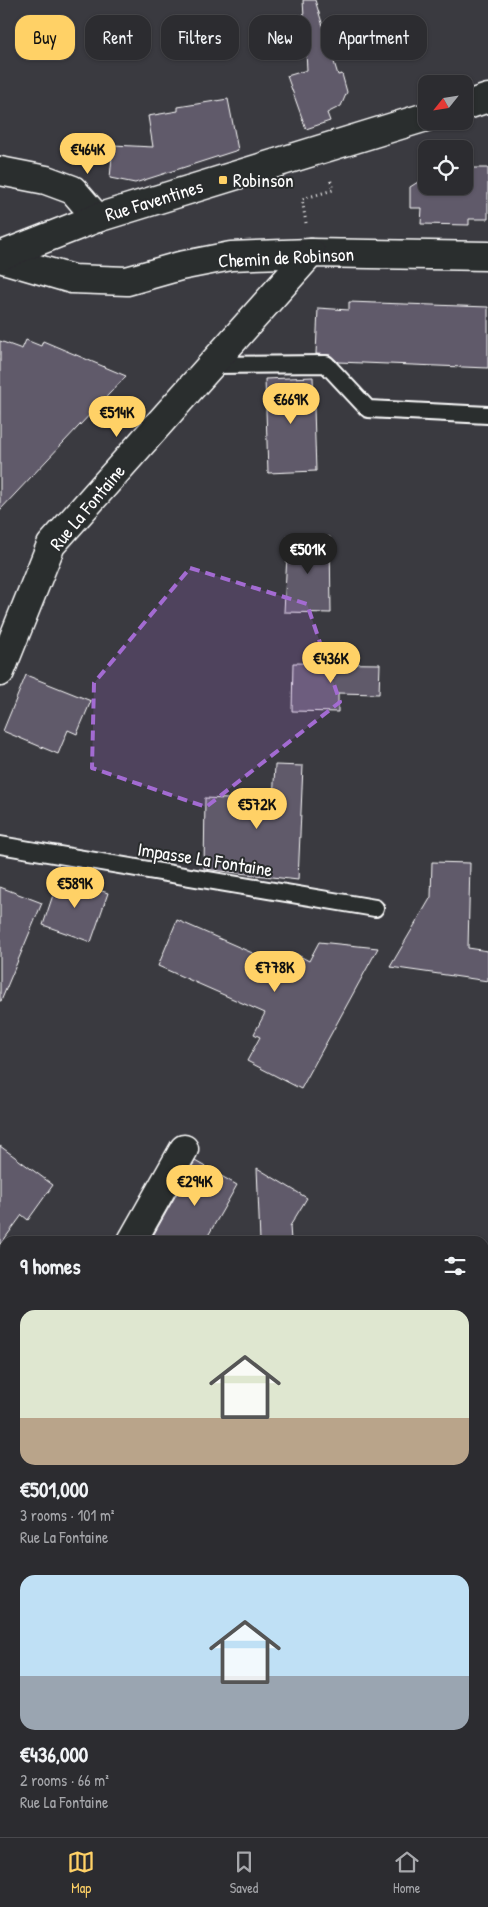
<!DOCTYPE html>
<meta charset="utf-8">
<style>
:root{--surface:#2c2c30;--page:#38383c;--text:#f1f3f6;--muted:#a6a7ab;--line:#48484c;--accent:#ffd166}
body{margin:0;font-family:"Patrick Hand",sans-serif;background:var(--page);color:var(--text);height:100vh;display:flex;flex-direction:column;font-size:19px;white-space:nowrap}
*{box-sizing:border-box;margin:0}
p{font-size:16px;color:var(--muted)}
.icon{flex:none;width:28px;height:28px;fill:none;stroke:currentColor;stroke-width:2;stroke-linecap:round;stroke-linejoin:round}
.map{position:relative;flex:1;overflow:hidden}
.sheet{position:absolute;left:0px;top:1236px;width:489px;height:601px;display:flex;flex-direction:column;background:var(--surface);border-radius:15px 15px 0 0;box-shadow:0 1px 4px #0004,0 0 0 1px var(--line)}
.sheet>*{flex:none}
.hud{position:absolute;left:15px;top:15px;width:459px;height:45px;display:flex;gap:10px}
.needle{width:32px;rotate:240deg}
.fabs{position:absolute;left:418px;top:75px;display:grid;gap:10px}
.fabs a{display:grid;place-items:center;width:55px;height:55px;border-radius:10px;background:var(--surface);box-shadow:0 1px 4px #0004,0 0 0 1px var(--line);font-size:25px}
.price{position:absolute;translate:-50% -42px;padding:0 11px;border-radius:18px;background:var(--accent);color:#111;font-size:16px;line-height:32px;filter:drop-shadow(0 1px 2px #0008)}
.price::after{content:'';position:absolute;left:50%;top:30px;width:15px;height:11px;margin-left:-8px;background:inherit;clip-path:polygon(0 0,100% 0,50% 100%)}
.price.on{background:#222;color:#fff}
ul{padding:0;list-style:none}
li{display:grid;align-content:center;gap:10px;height:265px;padding:0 20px}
li span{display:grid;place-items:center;height:155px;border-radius:15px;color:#555}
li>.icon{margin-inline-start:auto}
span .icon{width:90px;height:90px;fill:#fffc;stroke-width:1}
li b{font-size:21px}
h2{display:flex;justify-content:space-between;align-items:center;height:60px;padding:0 20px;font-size:21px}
.pill{padding:0 18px;border-radius:15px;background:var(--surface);box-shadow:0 1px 4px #0004,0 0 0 1px var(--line);font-size:18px;line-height:45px}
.pill.on{background:var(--accent);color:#111}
.tabs{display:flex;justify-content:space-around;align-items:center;height:70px;border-top:1px solid var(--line);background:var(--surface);font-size:14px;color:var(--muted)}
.tabs a{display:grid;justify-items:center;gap:2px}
.tabs .on{color:var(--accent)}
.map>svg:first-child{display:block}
</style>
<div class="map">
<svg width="488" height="1837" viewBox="0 0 488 1837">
<rect width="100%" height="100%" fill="#3a3a40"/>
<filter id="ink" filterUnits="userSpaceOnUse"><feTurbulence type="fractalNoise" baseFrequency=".02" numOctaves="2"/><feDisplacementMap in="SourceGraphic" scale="10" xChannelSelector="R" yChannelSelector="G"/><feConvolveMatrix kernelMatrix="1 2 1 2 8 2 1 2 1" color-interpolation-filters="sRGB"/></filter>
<g filter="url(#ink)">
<polygon fill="#62684e" stroke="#b0b4a6" points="488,1714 488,1837 311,1837 310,1833 484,1832 484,1716"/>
<g fill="#615a6b" stroke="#fff">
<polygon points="303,0 315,0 338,75 342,74 347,92 341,106 327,113 330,121 306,129 287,76 307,70"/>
<polygon points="228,99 238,150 135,183 110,178 113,145 153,147 148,116 178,111 178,107"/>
<polygon points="464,168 488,168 488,219 469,219 469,225 421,224 422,208 410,208 410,187 426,177 426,186 464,186"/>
<polygon points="349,302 488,307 488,368 338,362 330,355 316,354 318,308 349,310"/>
<polygon points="26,340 41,346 43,341 126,376 0,510 0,341 22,349"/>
<polygon points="313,377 316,471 268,473 265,379"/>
<polygon points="288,536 330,537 331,613 284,612"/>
<polygon points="293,663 380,664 379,694 338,693 338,712 292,711"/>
<polygon points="26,675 91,701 77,734 68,730 58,754 3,731"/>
<polygon points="275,765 303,766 298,880 204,869 205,798 273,801"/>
<polygon points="432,862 470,863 468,948 488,951 488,981 390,967 431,897"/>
<polygon points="59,877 108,893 91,942 43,925"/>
<polygon points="0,887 42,903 1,1001 0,1001"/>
<polygon points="177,920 289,969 296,954 309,961 319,942 378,948 301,1089 247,1061 260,1037 254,1034 265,1013 158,966"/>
<polygon points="0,1146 53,1185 28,1220 22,1215 0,1245"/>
<polygon points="195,1161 237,1185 205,1241 150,1241"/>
<polygon points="257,1168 307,1198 290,1226 291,1241 260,1241"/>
</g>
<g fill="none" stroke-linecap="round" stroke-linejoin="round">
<g stroke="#fff" stroke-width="20">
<g id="lane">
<polyline points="212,365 326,364 368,409 488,415"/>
<polyline points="0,845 375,908"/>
</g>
</g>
<g stroke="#fff" stroke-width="31">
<g id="street">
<polyline points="0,258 72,279 127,281 180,266 231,256 311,253 488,256"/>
<polyline points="0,672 51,545 311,253"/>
<polyline points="132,1241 184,1149"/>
<polyline points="0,1412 5,1417"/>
<polyline points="72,1837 73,1832"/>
</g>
</g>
<g stroke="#fff" stroke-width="31">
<g id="secondary">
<polyline points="464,106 488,98"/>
<polyline points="0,171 46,180 73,190 97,218"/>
<polyline points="0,256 97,218 426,117"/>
<polyline points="484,1570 488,1570"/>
<polyline points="0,1583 5,1582"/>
</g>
</g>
<polyline stroke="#fff" stroke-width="3" stroke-dasharray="1 4" stroke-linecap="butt" points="306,223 302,199 333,190 330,178"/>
<use href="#lane" stroke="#2a2d2e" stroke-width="16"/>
<use href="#street" stroke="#2a2d2e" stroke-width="28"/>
<use href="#secondary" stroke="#2a2d2e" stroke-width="28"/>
</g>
</g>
<path fill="#a36bd2" fill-opacity="0.2" stroke="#a36bd2" stroke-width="4" stroke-dasharray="10 6" stroke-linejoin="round" d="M190,568L307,604L340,702L206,807L92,768L94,683Z"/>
<rect fill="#ffd166" stroke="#2a2d2e" stroke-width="2" x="218" y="175" width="10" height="10" rx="2.5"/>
<g text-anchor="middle" stroke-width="4" stroke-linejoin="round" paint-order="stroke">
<g font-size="19" fill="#fff" stroke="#2a2d2e" text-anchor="start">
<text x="233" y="187">Robinson</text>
</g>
<g font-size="19" fill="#fff" stroke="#2a2d2e">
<text transform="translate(154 200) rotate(-17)" y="7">Rue Faventines</text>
<text transform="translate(286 257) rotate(-3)" y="7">Chemin de Robinson</text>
<text transform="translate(87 507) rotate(-50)" y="7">Rue La Fontaine</text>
<text transform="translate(205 859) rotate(9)" y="7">Impasse La Fontaine</text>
</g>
</g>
</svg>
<div class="fabs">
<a><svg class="needle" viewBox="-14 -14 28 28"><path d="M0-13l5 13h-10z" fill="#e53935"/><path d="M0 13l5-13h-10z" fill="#a6a7ab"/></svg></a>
<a><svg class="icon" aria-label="locate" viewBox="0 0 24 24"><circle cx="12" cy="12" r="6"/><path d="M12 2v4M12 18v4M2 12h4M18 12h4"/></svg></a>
</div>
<b class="price" style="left:88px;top:175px">€464K</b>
<b class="price" style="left:291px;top:425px">€669K</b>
<b class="price" style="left:117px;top:438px">€514K</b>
<b class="price on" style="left:308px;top:575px">€501K</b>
<b class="price" style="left:331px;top:684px">€436K</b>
<b class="price" style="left:257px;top:830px">€572K</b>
<b class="price" style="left:75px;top:909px">€589K</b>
<b class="price" style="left:275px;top:993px">€778K</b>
<b class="price" style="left:195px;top:1207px">€294K</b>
<div class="hud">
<a class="pill on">Buy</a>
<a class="pill">Rent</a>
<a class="pill">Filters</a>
<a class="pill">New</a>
<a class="pill">Apartment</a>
</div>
<section class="sheet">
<h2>9 homes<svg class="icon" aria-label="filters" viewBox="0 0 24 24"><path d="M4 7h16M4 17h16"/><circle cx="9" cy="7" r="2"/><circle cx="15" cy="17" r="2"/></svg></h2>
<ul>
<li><span style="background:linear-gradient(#dfe7d0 70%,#b9a48a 0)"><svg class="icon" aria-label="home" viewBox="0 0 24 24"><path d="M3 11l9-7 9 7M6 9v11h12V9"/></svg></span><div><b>€501,000</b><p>3 rooms · 101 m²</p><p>Rue La Fontaine</p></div></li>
<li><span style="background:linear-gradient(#bfe0f5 65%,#9aa5b1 0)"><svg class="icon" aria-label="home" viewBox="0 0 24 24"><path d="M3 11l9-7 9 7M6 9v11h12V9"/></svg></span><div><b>€436,000</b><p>2 rooms · 66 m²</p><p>Rue La Fontaine</p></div></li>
</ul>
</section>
</div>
<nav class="tabs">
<a class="on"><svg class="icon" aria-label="map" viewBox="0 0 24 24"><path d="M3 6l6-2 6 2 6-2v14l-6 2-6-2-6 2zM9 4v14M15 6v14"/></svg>Map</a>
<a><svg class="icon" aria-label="saved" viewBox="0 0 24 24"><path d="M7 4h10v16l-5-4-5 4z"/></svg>Saved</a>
<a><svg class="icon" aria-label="home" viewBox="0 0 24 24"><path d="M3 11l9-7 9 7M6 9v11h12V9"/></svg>Home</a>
</nav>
